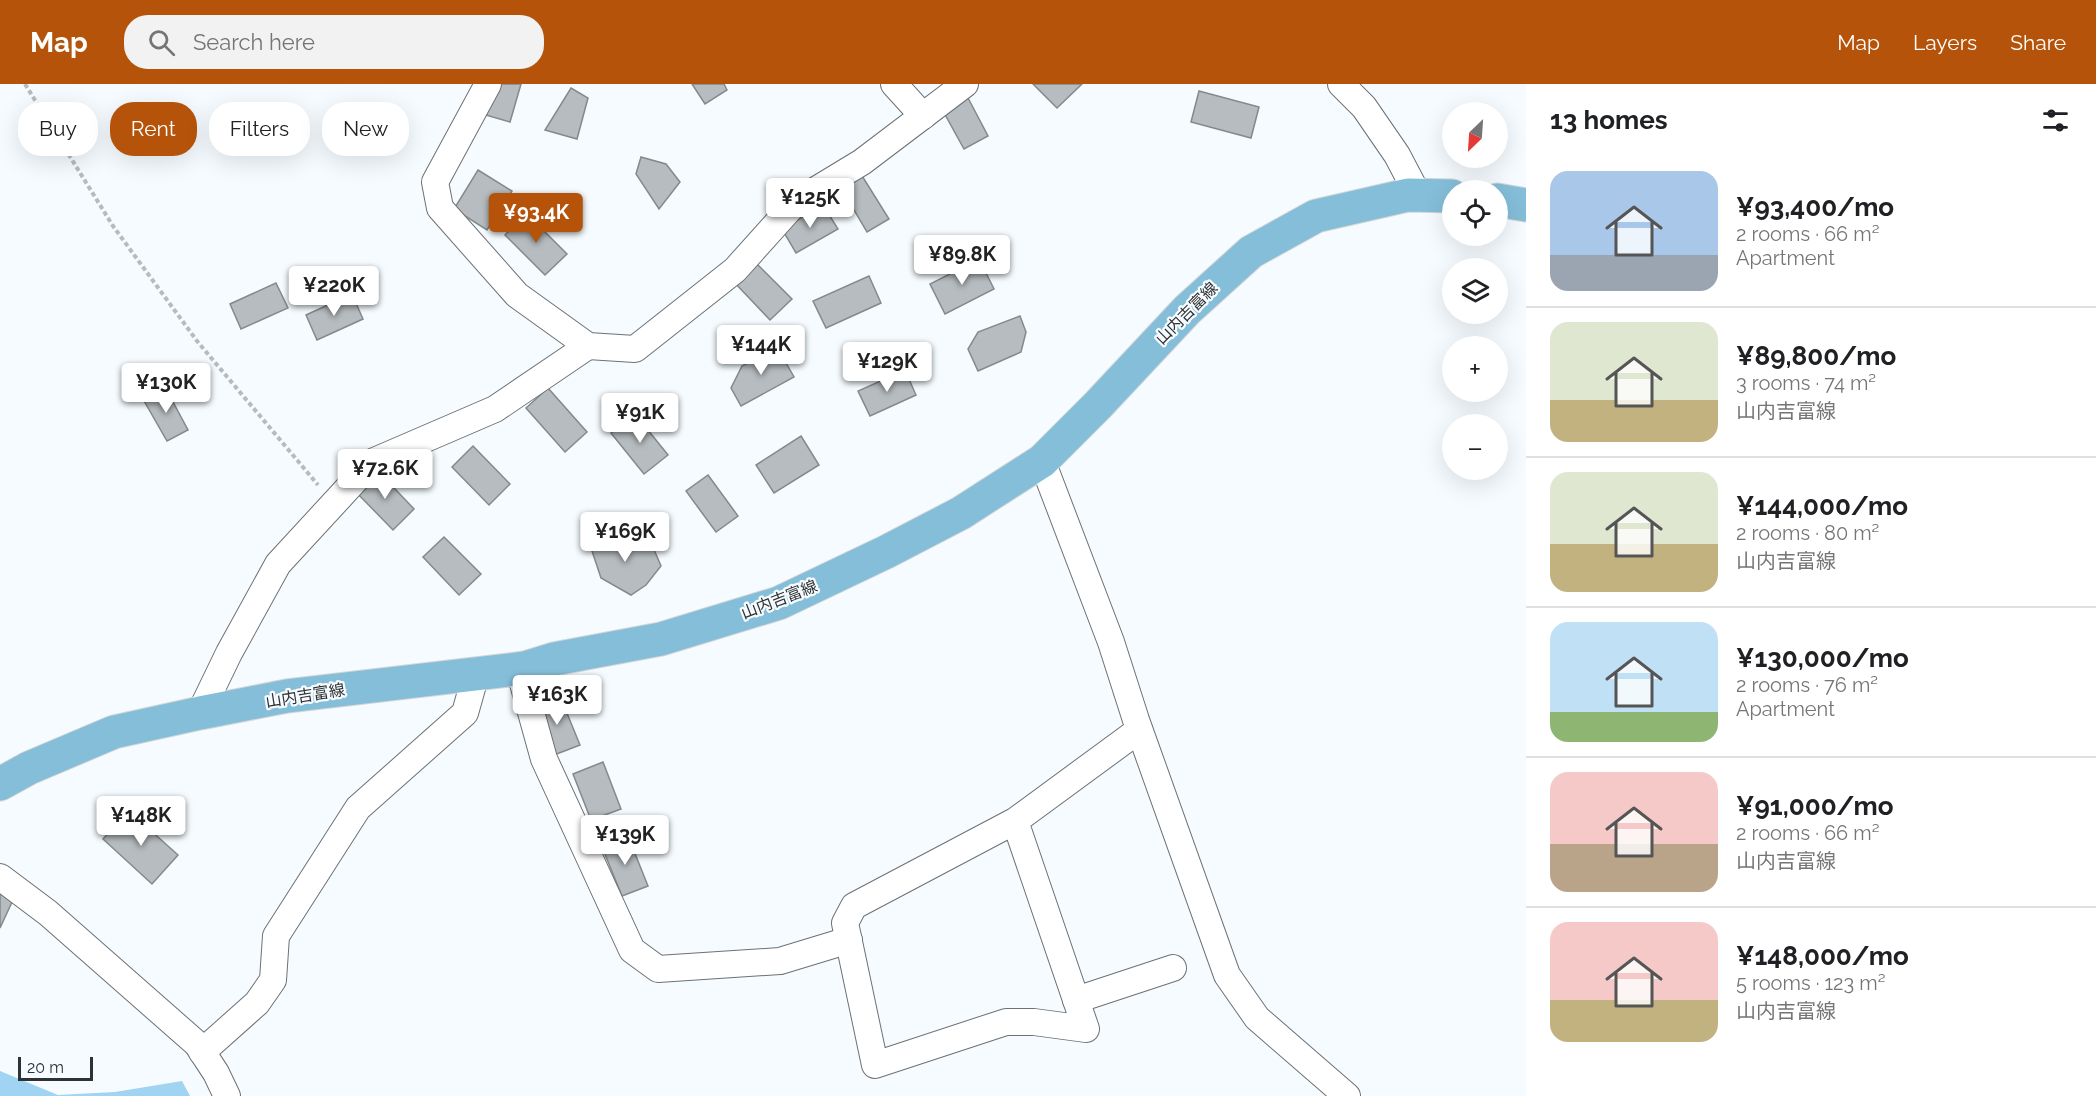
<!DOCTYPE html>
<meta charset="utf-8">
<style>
:root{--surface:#fff;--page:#f2f2f2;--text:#202124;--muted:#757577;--line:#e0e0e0;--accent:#b45309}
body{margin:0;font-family:Raleway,"Noto Sans JP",sans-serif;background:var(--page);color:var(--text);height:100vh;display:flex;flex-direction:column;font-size:22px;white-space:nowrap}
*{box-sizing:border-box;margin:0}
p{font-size:20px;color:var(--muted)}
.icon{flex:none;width:33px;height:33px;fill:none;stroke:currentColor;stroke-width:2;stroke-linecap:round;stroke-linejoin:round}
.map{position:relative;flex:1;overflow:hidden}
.side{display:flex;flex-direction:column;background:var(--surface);width:570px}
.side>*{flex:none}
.top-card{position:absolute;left:18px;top:18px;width:570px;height:54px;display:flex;gap:12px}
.needle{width:39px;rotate:205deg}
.fabs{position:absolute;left:1442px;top:18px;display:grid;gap:12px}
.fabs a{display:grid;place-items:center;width:66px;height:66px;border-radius:50%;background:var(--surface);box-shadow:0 6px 24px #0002;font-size:30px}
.scale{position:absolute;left:18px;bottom:15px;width:75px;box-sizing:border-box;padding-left:6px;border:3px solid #2f3233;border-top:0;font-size:16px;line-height:21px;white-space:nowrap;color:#2f3233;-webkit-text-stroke:4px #f5fbfe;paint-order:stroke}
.price{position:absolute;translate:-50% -51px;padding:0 14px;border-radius:6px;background:#fff;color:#222;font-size:20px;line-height:39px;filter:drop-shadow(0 2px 3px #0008)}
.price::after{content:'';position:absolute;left:50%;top:36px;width:18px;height:14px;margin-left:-9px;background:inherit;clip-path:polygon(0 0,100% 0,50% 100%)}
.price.active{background:var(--accent);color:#fff}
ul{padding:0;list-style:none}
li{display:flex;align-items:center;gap:18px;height:150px;padding:0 24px}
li+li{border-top:2px solid var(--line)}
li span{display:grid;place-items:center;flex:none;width:168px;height:120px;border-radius:18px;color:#555}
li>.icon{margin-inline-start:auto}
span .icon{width:72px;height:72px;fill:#fffc;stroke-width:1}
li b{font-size:26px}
h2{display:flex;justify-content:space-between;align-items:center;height:72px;padding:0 24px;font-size:26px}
.pill{padding:0 21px;border-radius:24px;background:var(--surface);box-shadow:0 6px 24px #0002;font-size:21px;line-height:54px}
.pill.active{background:var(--accent);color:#fff}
header{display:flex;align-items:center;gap:36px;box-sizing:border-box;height:84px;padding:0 30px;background:var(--accent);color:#fff}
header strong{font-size:28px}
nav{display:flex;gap:33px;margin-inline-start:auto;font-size:21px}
.search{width:420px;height:54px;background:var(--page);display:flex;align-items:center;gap:15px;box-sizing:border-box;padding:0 21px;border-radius:24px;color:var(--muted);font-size:22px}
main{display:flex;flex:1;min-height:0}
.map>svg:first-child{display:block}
</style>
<header>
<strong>Map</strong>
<div class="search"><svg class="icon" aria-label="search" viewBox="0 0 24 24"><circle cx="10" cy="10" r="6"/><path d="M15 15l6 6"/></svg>Search here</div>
<nav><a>Map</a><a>Layers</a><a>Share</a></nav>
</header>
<main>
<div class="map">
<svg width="1526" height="1012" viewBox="0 0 1526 1012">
<rect width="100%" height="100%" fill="#f5fbfe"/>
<polygon fill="#a0d4f2" points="0,987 58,1011 115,1008 182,997 190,1012 0,1012"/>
<g fill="#b6bcbf" stroke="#84898c" stroke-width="1.5">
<polygon points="496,0 521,0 510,38 479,29"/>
<polygon points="692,0 724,0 727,6 705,20"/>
<polygon points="1033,0 1082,0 1057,24"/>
<polygon points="571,4 588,14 577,55 545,46"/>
<polygon points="1199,7 1259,23 1251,54 1191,38"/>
<polygon points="967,12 988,52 964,65 942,25"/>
<polygon points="641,73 666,80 680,98 659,125 636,90"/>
<polygon points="478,86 512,107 487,146 454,125"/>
<polygon points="859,87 889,135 867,148 838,99"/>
<polygon points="823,121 838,145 796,169 782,145"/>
<polygon points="526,129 567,170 545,191 505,151"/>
<polygon points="979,175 994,205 945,230 930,200"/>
<polygon points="755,178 792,215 770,236 734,198"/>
<polygon points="869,192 881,219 826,244 813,217"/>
<polygon points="276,199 288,224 241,245 230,220"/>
<polygon points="352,210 363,235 317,256 306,231"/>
<polygon points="1020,232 1026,248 1021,268 978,287 968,265 978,248"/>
<polygon points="777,263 794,293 741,322 731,304 742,282"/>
<polygon points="905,286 916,311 870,332 858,307"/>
<polygon points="165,303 188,346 167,357 143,315"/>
<polygon points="548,304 587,348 565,368 526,324"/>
<polygon points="635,330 668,371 644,390 611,349"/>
<polygon points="801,352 819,381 774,409 756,381"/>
<polygon points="473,362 510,400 489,421 452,383"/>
<polygon points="378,387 414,425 393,446 356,408"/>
<polygon points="708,391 738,432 716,448 686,407"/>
<polygon points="614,449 620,466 644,458 652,461 661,482 646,501 631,511 601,494 589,458"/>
<polygon points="444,453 481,490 459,511 423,473"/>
<polygon points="560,612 580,661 554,671 534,622"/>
<polygon points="603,678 621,725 591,736 573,690"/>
<polygon points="129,727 178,771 152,800 103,755"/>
<polygon points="628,752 648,802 622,812 602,763"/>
<polygon points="0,804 13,816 0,844"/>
</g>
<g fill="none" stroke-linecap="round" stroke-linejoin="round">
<g stroke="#6c7174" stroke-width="28">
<g id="minor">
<polyline points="488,0 435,98 440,124 517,211 588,262 635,265 735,186 796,118 862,78 965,0"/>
<polyline points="894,0 923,32"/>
<polyline points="1341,0 1364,23 1397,71 1418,111"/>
<polyline points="1042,377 1111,558 1136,636 1227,891 1257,934 1347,1012"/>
<polyline points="519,585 544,675 632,866 658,885 780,877 849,856"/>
<polyline points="200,629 229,569 278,480 372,378 495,325 588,262"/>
<polyline points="1015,737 1086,945 1034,938 1006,938 875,981 845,839 854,822 1015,737 1139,646"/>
<polyline points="0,793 48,829 197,960 216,989 227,1012"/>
<polyline points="1076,916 1173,884"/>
<polyline points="202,968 257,919 273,896 276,852 358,724 465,629 476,590"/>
</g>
</g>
<g stroke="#d5d6d6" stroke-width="35">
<g id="major">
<polyline points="1497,116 1526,121"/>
<polyline points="0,700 29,684 114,648 200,629 287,612 525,584 554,575 661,555 779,519 886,468 961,429 1042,377 1098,321 1187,226 1251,168 1316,132 1408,111 1452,112"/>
</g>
</g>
<polyline stroke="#b6bbbd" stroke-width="4" stroke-dasharray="4.5 3" stroke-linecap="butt" points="25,0 113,142 197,257 318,401"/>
<use href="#minor" stroke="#fff" stroke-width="26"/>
<use href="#major" stroke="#85bed9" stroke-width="33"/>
</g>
<g text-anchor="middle" stroke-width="4.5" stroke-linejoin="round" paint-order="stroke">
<g font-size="16" fill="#2f3233" stroke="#f5fbfe">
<text transform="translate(1186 229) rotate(-45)" y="6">山内吉富線</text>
<text transform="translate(779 515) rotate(-21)" y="6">山内吉富線</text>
<text transform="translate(305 611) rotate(-9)" y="6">山内吉富線</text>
</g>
</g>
</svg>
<div class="fabs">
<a><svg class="needle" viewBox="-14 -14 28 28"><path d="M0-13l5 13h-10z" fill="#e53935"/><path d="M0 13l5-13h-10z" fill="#757577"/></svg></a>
<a><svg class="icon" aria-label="locate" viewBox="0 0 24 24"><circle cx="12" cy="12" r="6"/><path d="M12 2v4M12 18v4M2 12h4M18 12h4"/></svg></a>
<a><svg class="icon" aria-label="layers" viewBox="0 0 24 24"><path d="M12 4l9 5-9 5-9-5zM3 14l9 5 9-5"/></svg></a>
<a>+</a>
<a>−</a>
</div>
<div class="scale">20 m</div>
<b class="price" style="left:810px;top:145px">¥125K</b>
<b class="price active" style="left:536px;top:160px">¥93.4K</b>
<b class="price" style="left:962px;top:202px">¥89.8K</b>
<b class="price" style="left:334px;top:233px">¥220K</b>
<b class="price" style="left:761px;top:292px">¥144K</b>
<b class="price" style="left:887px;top:309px">¥129K</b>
<b class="price" style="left:166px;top:330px">¥130K</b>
<b class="price" style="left:640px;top:360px">¥91K</b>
<b class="price" style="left:385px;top:416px">¥72.6K</b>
<b class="price" style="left:625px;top:479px">¥169K</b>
<b class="price" style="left:557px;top:642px">¥163K</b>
<b class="price" style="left:141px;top:763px">¥148K</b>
<b class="price" style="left:625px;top:782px">¥139K</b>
<div class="top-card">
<a class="pill">Buy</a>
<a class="pill active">Rent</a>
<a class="pill">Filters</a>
<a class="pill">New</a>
</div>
</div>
<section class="side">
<h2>13 homes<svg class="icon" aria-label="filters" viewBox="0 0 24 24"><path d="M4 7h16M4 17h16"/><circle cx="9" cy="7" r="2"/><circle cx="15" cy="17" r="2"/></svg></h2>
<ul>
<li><span style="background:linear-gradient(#a9c7e8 70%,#9aa5b1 0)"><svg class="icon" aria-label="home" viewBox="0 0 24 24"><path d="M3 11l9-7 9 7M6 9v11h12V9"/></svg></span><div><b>¥93,400/mo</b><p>2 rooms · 66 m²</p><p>Apartment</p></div></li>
<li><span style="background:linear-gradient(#dfe7d0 65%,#c2b280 0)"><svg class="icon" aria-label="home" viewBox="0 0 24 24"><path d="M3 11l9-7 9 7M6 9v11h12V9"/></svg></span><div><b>¥89,800/mo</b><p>3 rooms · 74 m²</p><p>山内吉富線</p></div></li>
<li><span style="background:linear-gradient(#dfe7d0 60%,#c2b280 0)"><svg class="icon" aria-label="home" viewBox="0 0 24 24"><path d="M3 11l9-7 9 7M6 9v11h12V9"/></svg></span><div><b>¥144,000/mo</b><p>2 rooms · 80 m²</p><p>山内吉富線</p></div></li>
<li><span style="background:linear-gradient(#bfe0f5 75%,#8fb573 0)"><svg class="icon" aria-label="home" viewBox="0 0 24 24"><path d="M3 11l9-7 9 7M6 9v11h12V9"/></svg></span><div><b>¥130,000/mo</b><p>2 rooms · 76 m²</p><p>Apartment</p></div></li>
<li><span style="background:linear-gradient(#f6c9c9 60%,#b9a48a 0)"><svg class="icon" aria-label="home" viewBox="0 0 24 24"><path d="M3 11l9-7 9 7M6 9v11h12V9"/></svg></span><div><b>¥91,000/mo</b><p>2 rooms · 66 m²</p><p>山内吉富線</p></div></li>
<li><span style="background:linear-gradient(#f6c9c9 65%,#c2b280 0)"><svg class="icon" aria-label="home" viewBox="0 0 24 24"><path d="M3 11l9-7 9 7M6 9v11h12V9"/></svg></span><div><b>¥148,000/mo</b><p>5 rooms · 123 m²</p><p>山内吉富線</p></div></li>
</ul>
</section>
</main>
